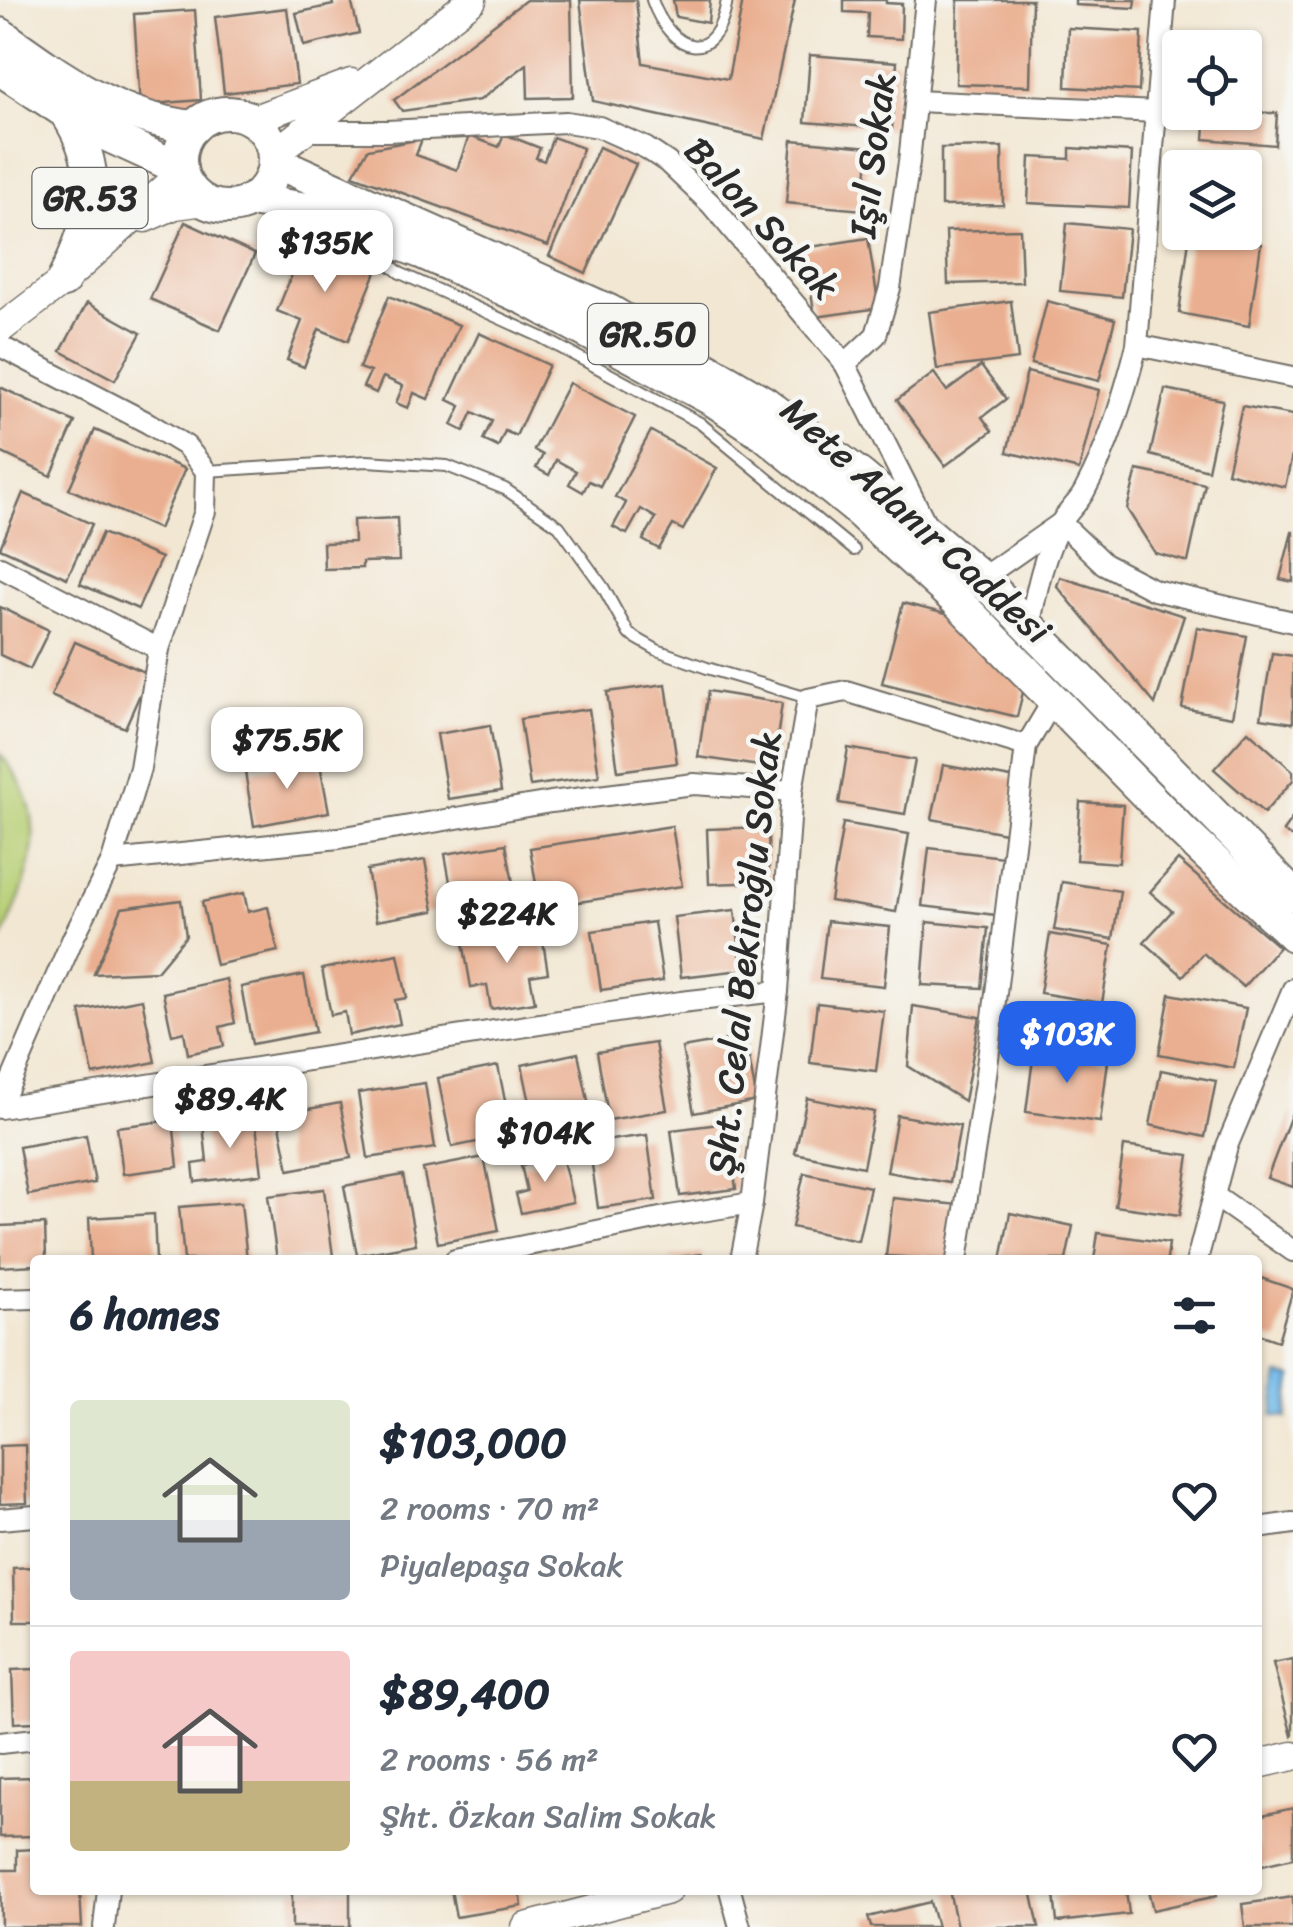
<!DOCTYPE html>
<meta charset="utf-8">
<style>
:root{--surface:#fff;--page:#f6f6f7;--text:#1f2937;--muted:#747a83;--line:#e0e1e3;--accent:#2563eb}
body{margin:0;font-family:Sriracha,sans-serif;background:var(--page);color:var(--text);height:100vh;display:flex;flex-direction:column;font-size:38px;white-space:nowrap}
*{box-sizing:border-box;margin:0}
p{font-size:32px;color:var(--muted)}
.icon{flex:none;width:55px;height:55px;fill:none;stroke:currentColor;stroke-width:2;stroke-linecap:round;stroke-linejoin:round}
.map{position:relative;flex:1;overflow:hidden}
.sheet{position:absolute;left:30px;top:1255px;width:1232px;height:640px;display:flex;flex-direction:column;background:var(--surface);border-radius:10px;box-shadow:0 2px 8px #0004}
.sheet>*{flex:none}
.buttons{position:absolute;left:1162px;top:30px;display:grid;gap:20px}
.buttons a{display:grid;place-items:center;width:100px;height:100px;border-radius:10px;background:var(--surface);box-shadow:0 2px 8px #0004;font-size:50px}
.price{position:absolute;translate:-50% -85px;padding:0 22px;border-radius:20px;background:#fff;color:#222;font-size:32px;line-height:65px;filter:drop-shadow(0 2px 5px #0008)}
.price::after{content:'';position:absolute;left:50%;top:60px;width:30px;height:22px;margin-left:-15px;background:inherit;clip-path:polygon(0 0,100% 0,50% 100%)}
.price.selected{background:var(--accent);color:#fff}
ul{padding:0;list-style:none}
li{display:flex;align-items:center;gap:30px;height:250px;padding:0 40px}
li+li{border-top:2px solid var(--line)}
li span{display:grid;place-items:center;flex:none;width:280px;height:200px;border-radius:10px;color:#555}
li>.icon{margin-inline-start:auto}
span .icon{width:120px;height:120px;fill:#fffc;stroke-width:1}
li b{font-size:42px}
h2{display:flex;justify-content:space-between;align-items:center;height:120px;padding:0 40px;font-size:42px}
.map>svg:first-child{display:block}
</style>
<div class="map">
<svg width="1293" height="1927" viewBox="0 0 1293 1927">
<rect width="100%" height="100%" fill="#f6f6f2"/>
<filter id="ink" filterUnits="userSpaceOnUse"><feTurbulence type="fractalNoise" baseFrequency=".01" numOctaves="2"/><feDisplacementMap in="SourceGraphic" scale="20" xChannelSelector="R" yChannelSelector="G"/><feConvolveMatrix kernelMatrix="1 2 1 2 8 2 1 2 1" color-interpolation-filters="sRGB"/></filter>
<filter id="wash" filterUnits="userSpaceOnUse"><feTurbulence type="fractalNoise" baseFrequency=".0048" numOctaves="4" result="noise"/><feDisplacementMap in="SourceGraphic" scale="40" xChannelSelector="R" yChannelSelector="G"/><feGaussianBlur stdDeviation="2.25" result="paint"/><feColorMatrix in="noise" values="0 0 0 0 0 0 0 0 0 0 0 0 0 0 0 0 0 1.4 0 .05"/><feComposite in="paint" operator="in"/></filter>
<g filter="url(#wash)">
<rect width="100%" height="100%" fill="#f2e7d3"/>
<path fill="#b7cf74" stroke="#717d50" stroke-width="2.5" d="M0,754C57,818 30,875 0,944Z"/>
<polygon fill="#72b9e9" stroke="#4e728a" stroke-width="2.5" points="1279,1375 1292,1377 1287,1418 1273,1416"/>
<g id="blocks">
<g fill="#eaaf90">
<polygon points="332,0 351,0 359,33 304,46 296,13 333,5"/>
<polygon points="526,0 571,0 573,97 528,98 527,64 480,100 402,111 394,100"/>
<polygon points="580,0 636,0 643,63 728,79 743,0 795,0 764,139 593,101"/>
<polygon points="673,0 710,0 708,23 676,17"/>
<polygon points="844,0 886,0 886,3 902,4 901,39 867,37 868,13 844,12"/>
<polygon points="958,0 1032,0 1030,86 956,84"/>
<polygon points="1075,0 1136,0 1135,8 1075,5"/>
<polygon points="287,8 297,84 224,93 215,17"/>
<polygon points="195,10 201,100 140,105 134,14"/>
<polygon points="1068,28 1142,32 1139,91 1066,87"/>
<polygon points="810,55 897,62 892,129 805,122"/>
<polygon points="1245,84 1257,84 1256,113 1277,113 1275,145 1204,139 1206,112 1245,112"/>
<polygon points="504,134 540,148 536,158 544,161 553,137 583,148 548,246 353,175 368,149 422,139 416,155 457,170 469,136 499,147"/>
<polygon points="792,140 869,147 863,210 786,203"/>
<polygon points="599,147 636,164 586,273 549,256"/>
<polygon points="1002,147 1003,205 941,206 941,148"/>
<polygon points="1070,148 1132,152 1129,208 1028,203 1030,157 1070,159"/>
<polygon points="1245,170 1253,171 1250,225 1245,225"/>
<polygon points="185,222 255,254 220,330 150,299"/>
<polygon points="1067,223 1129,229 1122,297 1060,291"/>
<polygon points="1020,229 1022,282 948,284 946,231"/>
<polygon points="1190,232 1261,244 1249,326 1179,313"/>
<polygon points="307,238 378,267 348,341 319,329 304,367 287,360 302,321 277,311"/>
<polygon points="868,238 879,308 815,317 804,248"/>
<polygon points="389,296 459,325 428,399 414,393 408,408 396,403 403,386 383,377 376,393 363,387 370,372 359,368"/>
<polygon points="1011,301 1018,359 937,369 929,312"/>
<polygon points="1047,301 1115,319 1099,381 1031,364"/>
<polygon points="87,303 141,333 115,380 61,351"/>
<polygon points="479,333 549,365 516,436 505,431 498,447 483,440 492,421 473,412 464,431 452,425 461,406 448,400"/>
<polygon points="981,366 1006,399 982,417 992,431 945,466 897,400 934,373 947,391"/>
<polygon points="1027,372 1099,390 1079,470 1007,452"/>
<polygon points="569,383 635,417 600,486 589,481 583,492 569,484 576,471 556,460 549,475 536,468 543,455 534,450"/>
<polygon points="0,387 75,422 51,476 0,452"/>
<polygon points="1165,389 1223,400 1208,470 1150,455"/>
<polygon points="1242,406 1293,415 1293,451 1285,487 1227,472"/>
<polygon points="95,430 185,469 159,529 69,489"/>
<polygon points="651,431 717,468 683,530 673,525 659,549 643,540 656,518 641,509 627,534 613,527 626,503 615,497"/>
<polygon points="1137,470 1205,484 1188,562 1155,553 1127,509"/>
<polygon points="23,493 92,524 67,578 0,548"/>
<polygon points="397,518 399,561 362,562 362,568 324,569 323,543 354,542 353,520"/>
<polygon points="1292,532 1293,532 1293,582 1280,579"/>
<polygon points="102,533 161,558 138,609 80,584"/>
<polygon points="1060,577 1184,616 1155,704 1057,586"/>
<polygon points="903,603 954,616 1024,688 1017,717 882,683"/>
<polygon points="0,607 49,630 30,669 0,655"/>
<polygon points="1197,627 1247,636 1232,717 1182,708"/>
<polygon points="75,642 149,674 125,728 51,696"/>
<polygon points="1272,653 1293,656 1293,723 1261,718"/>
<polygon points="666,684 677,763 618,771 607,692"/>
<polygon points="708,691 782,703 773,768 698,757"/>
<polygon points="589,709 599,776 530,786 520,719"/>
<polygon points="490,725 501,791 448,799 437,734"/>
<polygon points="1248,731 1293,771 1293,780 1264,813 1214,769"/>
<polygon points="848,748 915,760 905,814 839,803"/>
<polygon points="319,759 329,812 254,826 245,772"/>
<polygon points="943,765 1016,779 1005,833 932,819"/>
<polygon points="1080,802 1123,805 1119,863 1076,860"/>
<polygon points="1293,817 1293,838 1283,831"/>
<polygon points="843,823 909,834 896,912 830,901"/>
<polygon points="672,826 682,886 540,908 530,848"/>
<polygon points="768,827 769,882 709,884 707,829"/>
<polygon points="506,844 518,911 457,921 445,854"/>
<polygon points="929,848 1003,857 996,915 922,906"/>
<polygon points="425,860 434,911 376,921 367,870"/>
<polygon points="1178,860 1279,947 1243,987 1203,953 1183,976 1144,942 1172,911 1150,892"/>
<polygon points="1062,882 1120,891 1113,939 1054,930"/>
<polygon points="244,893 248,912 268,907 278,951 216,965 202,902"/>
<polygon points="181,900 186,936 157,971 94,974 122,908"/>
<polygon points="735,910 742,970 681,977 674,917"/>
<polygon points="827,921 890,927 884,986 820,979"/>
<polygon points="654,922 663,981 601,990 592,931"/>
<polygon points="927,922 988,928 982,988 922,985"/>
<polygon points="541,929 548,973 530,976 535,1002 491,1009 487,985 471,987 463,942"/>
<polygon points="1050,934 1112,945 1102,1003 1040,993"/>
<polygon points="398,954 407,998 395,1000 400,1024 349,1035 345,1012 331,1015 322,969"/>
<polygon points="304,975 315,1032 252,1044 241,987"/>
<polygon points="226,979 235,1023 220,1027 224,1046 188,1054 184,1032 172,1035 163,993"/>
<polygon points="1170,994 1246,1008 1234,1068 1159,1054"/>
<polygon points="142,999 155,1062 93,1075 80,1011"/>
<polygon points="817,1003 884,1011 876,1071 810,1063"/>
<polygon points="913,1006 980,1017 964,1101 908,1066"/>
<polygon points="745,1037 757,1101 694,1113 682,1048"/>
<polygon points="655,1043 667,1110 609,1120 597,1052"/>
<polygon points="1034,1051 1108,1061 1100,1122 1026,1112"/>
<polygon points="578,1053 590,1110 534,1122 522,1065"/>
<polygon points="498,1066 512,1135 452,1147 438,1078"/>
<polygon points="1161,1070 1216,1081 1205,1137 1150,1125"/>
<polygon points="425,1083 435,1148 368,1158 358,1093"/>
<polygon points="807,1098 874,1112 863,1167 795,1153"/>
<polygon points="340,1103 351,1158 289,1170 278,1115"/>
<polygon points="1293,1110 1293,1187 1267,1178"/>
<polygon points="897,1115 960,1126 950,1183 887,1172"/>
<polygon points="255,1117 262,1174 195,1182 193,1164 207,1162 203,1124"/>
<polygon points="173,1120 178,1167 123,1174 117,1127"/>
<polygon points="728,1123 736,1189 680,1196 671,1130"/>
<polygon points="86,1135 95,1183 28,1195 19,1147"/>
<polygon points="647,1135 656,1200 598,1208 589,1143"/>
<polygon points="1124,1146 1189,1155 1180,1215 1115,1206"/>
<polygon points="562,1156 573,1202 521,1213 516,1194 527,1191 521,1165"/>
<polygon points="484,1157 499,1231 438,1243 423,1169"/>
<polygon points="804,1173 870,1187 858,1241 792,1227"/>
<polygon points="403,1175 416,1244 357,1255 344,1186"/>
<polygon points="324,1189 333,1256 277,1260 268,1196"/>
<polygon points="893,1198 959,1205 952,1260 886,1256"/>
<polygon points="241,1202 247,1260 184,1260 179,1207"/>
<polygon points="1010,1213 1073,1226 1066,1260 1001,1260"/>
<polygon points="154,1214 156,1260 91,1260 89,1218"/>
<polygon points="45,1224 46,1260 35,1260 35,1265 0,1267 0,1226"/>
<polygon points="1098,1233 1169,1243 1167,1260 1094,1260"/>
<polygon points="702,1254 703,1260 671,1260 671,1258"/>
<polygon points="1258,1277 1293,1289 1278,1341 1258,1334"/>
<polygon points="25,1445 27,1503 0,1504 0,1446"/>
<polygon points="35,1567 35,1621 14,1621 13,1568"/>
<polygon points="1293,1659 1293,1735 1292,1736 1273,1663"/>
<polygon points="35,1669 35,1722 14,1723 12,1670"/>
<polygon points="35,1777 35,1836 0,1837 0,1778"/>
<polygon points="1293,1808 1293,1858 1258,1866 1258,1816"/>
<polygon points="35,1849 35,1890 80,1890 82,1927 1,1927 0,1870 17,1870 17,1850"/>
<rect x="292" y="1890" width="58" height="37"/>
<polygon points="451,1890 520,1890 522,1906 456,1917"/>
<polygon points="949,1890 1031,1890 1039,1927 957,1927"/>
<polygon points="1063,1890 1126,1890 1129,1914 1057,1922 1054,1895 1064,1894"/>
<polygon points="1148,1890 1216,1890 1217,1896 1153,1910"/>
<polygon points="1293,1897 1293,1927 1245,1927 1242,1904"/>
<polygon points="930,1902 937,1927 871,1927 868,1917"/>
</g>
</g>
</g>
<g filter="url(#ink)">
<use href="#blocks" fill-opacity="0" stroke="#716d66" stroke-width="2.5"/>
<g fill="none" stroke-linecap="round" stroke-linejoin="round">
<g stroke="#716d66" stroke-width="14">
<g id="lane">
<path d="M652,0C671,54 717,67 727,0"/>
<polyline points="383,246 390,265 400,273 541,337 700,423 854,550"/>
<polyline points="206,471 367,461 447,466 505,489 559,526 603,587 629,634 657,650 707,668 808,698"/>
</g>
</g>
<g stroke="#716d66" stroke-width="24">
<g id="street">
<polyline points="916,101 1157,112"/>
<polyline points="306,131 387,131 566,122 599,127 646,148 667,162 711,204 845,364 925,522"/>
<polyline points="1137,345 1293,377"/>
<polyline points="0,346 148,423 186,446 206,471 205,511 159,649 140,768 112,861 73,938 0,1107"/>
<polyline points="845,364 876,335 890,288 909,162 926,0"/>
<polyline points="1061,523 1104,564 1154,590 1293,622"/>
<polyline points="0,567 159,649"/>
<polyline points="972,585 1061,523"/>
<path d="M1029,628C1036,593 1043,555 1061,523C1067,512 1078,503 1084,492C1109,446 1124,395 1137,345L1165,0"/>
<polyline points="112,861 339,838 551,802 694,784 792,791"/>
<polyline points="0,1108 681,1002 778,991"/>
<polyline points="1216,1197 1293,1251"/>
<polyline points="455,1260 670,1216 752,1203"/>
<polyline points="741,1260 752,1203 778,991 792,791 808,699 846,691 1026,746"/>
<polyline points="957,1260 985,1083 1026,746 1054,699"/>
<polyline points="1197,1260 1227,1146 1293,989"/>
<polyline points="0,1299 35,1298"/>
<polyline points="0,1519 35,1516"/>
<polyline points="1258,1528 1293,1523"/>
<polyline points="0,1743 35,1739"/>
<polyline points="730,1890 740,1927"/>
<polyline points="104,1927 108,1890"/>
</g>
</g>
<g stroke="#716d66" stroke-width="31">
<g id="secondary">
<polyline points="252,120 351,83"/>
<polyline points="274,154 472,0"/>
<polyline points="145,218 175,205 205,201"/>
<polyline points="0,329 63,281 182,173"/>
<polyline points="1258,1764 1293,1756"/>
<polyline points="526,1927 668,1890"/>
</g>
</g>
<g stroke="#716d66" stroke-width="36">
<g id="primary">
<path d="M0,34C61,78 117,119 194,127"/>
<polyline points="0,69 85,125 181,169"/>
<circle cx="227" cy="160" r="47"/>
<polyline points="274,161 609,311 765,403 861,476 980,577 1293,895"/>
<polyline points="250,200 313,210 421,252 526,299 715,401 764,434 853,506 956,600 1184,833 1293,935"/>
<path d="M63,281C93,222 105,172 67,114"/>
</g>
</g>
<use href="#lane" stroke="#fff" stroke-width="10"/>
<use href="#street" stroke="#fff" stroke-width="20"/>
<use href="#secondary" stroke="#fff" stroke-width="28"/>
<use href="#primary" stroke="#fff" stroke-width="32"/>
</g>
</g>
<g text-anchor="middle" stroke-width="9" stroke-linejoin="round" paint-order="stroke">
<g fill="#f6f6f2" stroke="#686867" stroke-width="2.5">
<rect x="32.5" y="168" width="115" height="60" rx="8"/>
<rect x="588" y="304" width="120" height="60" rx="8"/>
</g>
<g font-size="35" font-weight="bold" fill="#2b2b2b">
<text x="90" y="210">GR.53</text>
<text x="648" y="346">GR.50</text>
</g>
<g font-size="38" fill="#2b2b2b" stroke="#f6f6f2">
<text transform="translate(872 155) rotate(-83)" y="13">Işıl Sokak</text>
<text transform="translate(762 218) rotate(47)" y="13">Balon Sokak</text>
<text transform="translate(916 520) rotate(42)" y="13">Mete Adanır Caddesi</text>
<text transform="translate(744 953) rotate(-84)" y="13">Şht. Celal Bekiroğlu Sokak</text>
</g>
</g>
</svg>
<div class="buttons">
<a><svg class="icon" aria-label="locate" viewBox="0 0 24 24"><circle cx="12" cy="12" r="6"/><path d="M12 2v4M12 18v4M2 12h4M18 12h4"/></svg></a>
<a><svg class="icon" aria-label="layers" viewBox="0 0 24 24"><path d="M12 4l9 5-9 5-9-5zM3 14l9 5 9-5"/></svg></a>
</div>
<b class="price" style="left:325px;top:295px">$135K</b>
<b class="price" style="left:287px;top:792px">$75.5K</b>
<b class="price" style="left:507px;top:966px">$224K</b>
<b class="price selected" style="left:1067px;top:1086px">$103K</b>
<b class="price" style="left:230px;top:1151px">$89.4K</b>
<b class="price" style="left:545px;top:1185px">$104K</b>
<section class="sheet">
<h2>6 homes<svg class="icon" aria-label="filters" viewBox="0 0 24 24"><path d="M4 7h16M4 17h16"/><circle cx="9" cy="7" r="2"/><circle cx="15" cy="17" r="2"/></svg></h2>
<ul>
<li><span style="background:linear-gradient(#dfe7d0 60%,#9aa5b1 0)"><svg class="icon" aria-label="home" viewBox="0 0 24 24"><path d="M3 11l9-7 9 7M6 9v11h12V9"/></svg></span><div><b>$103,000</b><p>2 rooms · 70 m²</p><p>Piyalepaşa Sokak</p></div><svg class="icon" aria-label="heart" viewBox="0 0 24 24"><path d="M12 20l-8-8c-3-5 5-10 8-4 3-6 11-1 8 4z"/></svg></li>
<li><span style="background:linear-gradient(#f6c9c9 65%,#c2b280 0)"><svg class="icon" aria-label="home" viewBox="0 0 24 24"><path d="M3 11l9-7 9 7M6 9v11h12V9"/></svg></span><div><b>$89,400</b><p>2 rooms · 56 m²</p><p>Şht. Özkan Salim Sokak</p></div><svg class="icon" aria-label="heart" viewBox="0 0 24 24"><path d="M12 20l-8-8c-3-5 5-10 8-4 3-6 11-1 8 4z"/></svg></li>
</ul>
</section>
</div>
